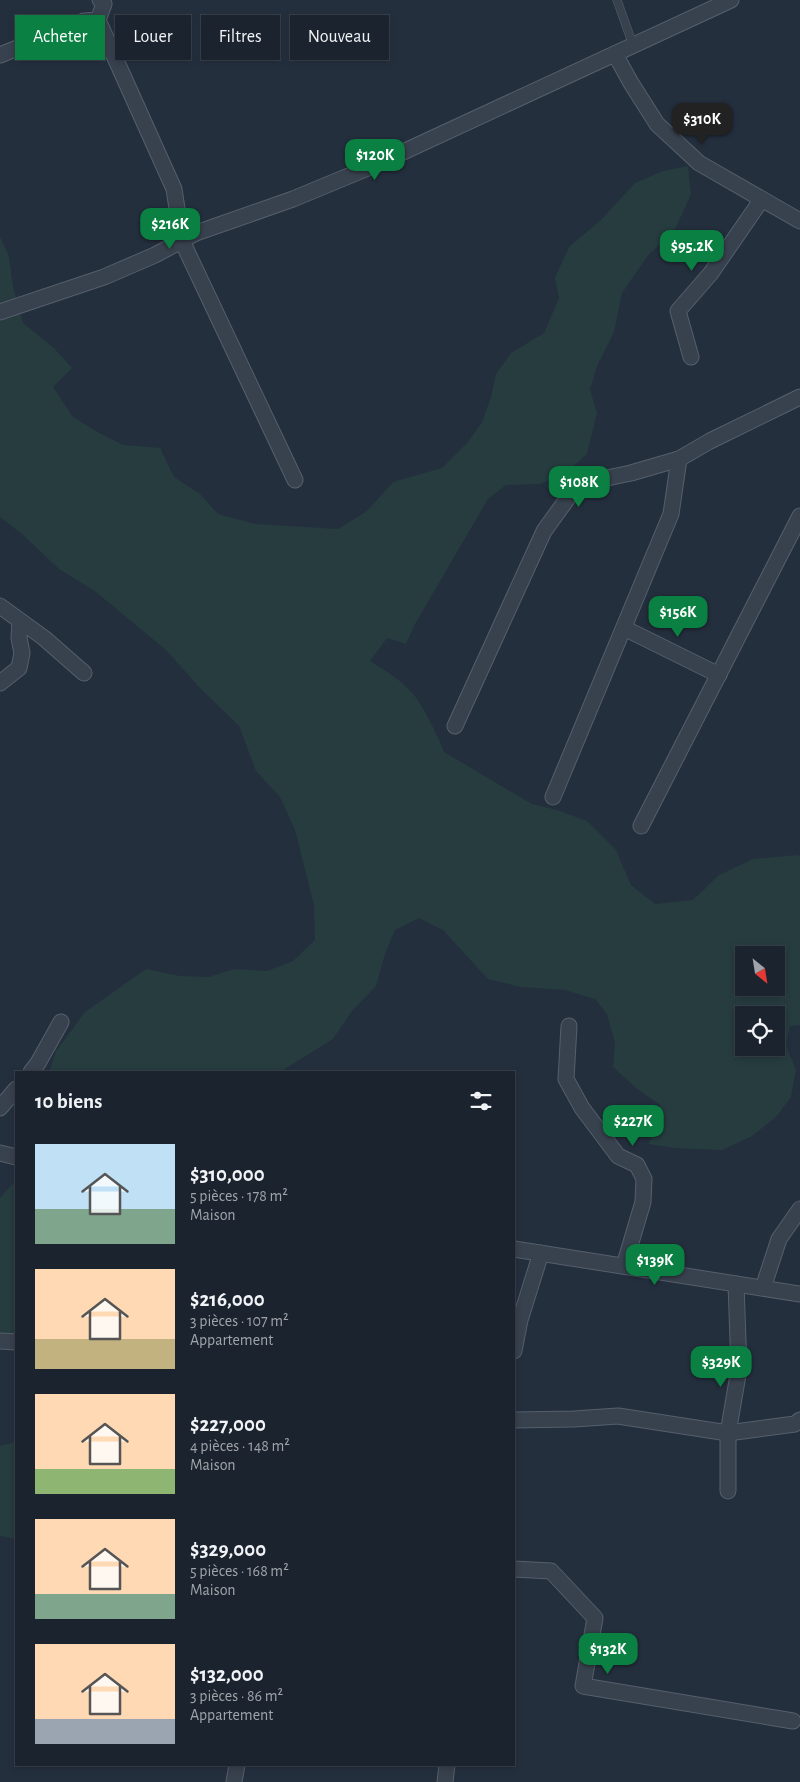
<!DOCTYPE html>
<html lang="fr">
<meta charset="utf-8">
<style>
:root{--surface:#1b232e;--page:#242b36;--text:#f1f3f6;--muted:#a0a4aa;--line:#39404a;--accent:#0b8043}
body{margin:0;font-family:"Alegreya Sans",sans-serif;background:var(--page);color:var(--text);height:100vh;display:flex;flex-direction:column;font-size:19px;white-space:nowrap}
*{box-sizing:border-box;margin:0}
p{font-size:16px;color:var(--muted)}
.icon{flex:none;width:28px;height:28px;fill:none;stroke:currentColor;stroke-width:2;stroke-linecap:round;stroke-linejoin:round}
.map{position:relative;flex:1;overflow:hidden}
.drawer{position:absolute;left:15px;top:1071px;width:500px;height:695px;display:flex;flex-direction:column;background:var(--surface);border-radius:0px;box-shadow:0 2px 8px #0003,0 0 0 1px var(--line)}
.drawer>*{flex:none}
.top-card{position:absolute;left:15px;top:15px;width:500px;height:45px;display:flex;gap:10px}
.needle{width:32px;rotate:150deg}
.fabs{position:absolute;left:735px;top:946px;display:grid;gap:10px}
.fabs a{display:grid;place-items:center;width:50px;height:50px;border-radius:0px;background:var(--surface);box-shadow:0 2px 8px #0003,0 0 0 1px var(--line);font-size:25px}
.price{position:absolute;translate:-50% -42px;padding:0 11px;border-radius:10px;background:var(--accent);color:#fff;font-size:16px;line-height:32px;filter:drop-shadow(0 1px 2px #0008)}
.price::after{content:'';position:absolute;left:50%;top:30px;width:15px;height:11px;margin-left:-8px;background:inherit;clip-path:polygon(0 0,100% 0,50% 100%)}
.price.active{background:#222;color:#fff}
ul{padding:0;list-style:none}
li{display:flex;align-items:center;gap:15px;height:125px;padding:0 20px}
li span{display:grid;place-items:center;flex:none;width:140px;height:100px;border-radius:0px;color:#555}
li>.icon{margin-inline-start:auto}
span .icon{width:60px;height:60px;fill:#fffc;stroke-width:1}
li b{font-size:21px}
h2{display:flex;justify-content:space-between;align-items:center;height:60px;padding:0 20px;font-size:21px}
.chip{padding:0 18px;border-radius:0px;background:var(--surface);box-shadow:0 2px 8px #0003,0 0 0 1px var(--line);font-size:18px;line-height:45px}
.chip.active{background:var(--accent);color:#fff}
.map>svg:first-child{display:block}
</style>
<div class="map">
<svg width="800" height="1782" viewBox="0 0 800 1782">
<rect width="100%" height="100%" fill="#242f3e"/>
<g fill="#263c3f" fill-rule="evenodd">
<path d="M688,166L691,194L674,232L649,254L622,293L614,332L598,364L590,389L597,413L587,454L565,474L540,484L506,485L488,499L415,624L406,644L387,638L370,661C384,670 402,680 413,694C424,707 438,736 444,752L532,804L557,810L587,821L616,850L631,885L655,904L693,900L719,875L753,859L797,855L800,856V1025L790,1026L786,1045L796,1070L791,1097L776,1117L752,1136L722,1150L675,1148L649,1144L660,1105L636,1088L613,1067L615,1043L607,1014L595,999L565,990L521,987L488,979L443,930L419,918L395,930L385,954L376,986L352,1011L333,1039L280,1072H49L56,1051L85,1012L146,969L180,976L209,977L234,969L267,971L293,961L315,940L314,906L295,830L280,797L256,771L239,726L198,686L167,651L96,592L59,569L22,534L0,517V237L9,256L13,287L23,323L54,348L72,368L53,387L73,417L101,434L123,445L160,448L174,477L200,494L218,514L255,524L338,529L367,511L393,482L442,468L468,442L482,422L491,397L496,374L511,353L544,333L559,298L555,278L569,247L601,220L635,183L663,171ZM744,955H776V988H744ZM744,1015H776V1048H744Z"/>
<polygon points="16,1180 16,1351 0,1343 0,1198"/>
<polygon points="16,1439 16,1539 0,1536 0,1446 12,1443"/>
</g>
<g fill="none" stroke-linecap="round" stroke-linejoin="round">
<g stroke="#565f6c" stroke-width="9">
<polyline id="service" points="617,0 633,45"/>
</g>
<g stroke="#565f6c" stroke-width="17">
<g id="minor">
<polyline points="100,0 104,4 98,20 174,189 182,241 295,480"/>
<polyline points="615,54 631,83 657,124 699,163 800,221"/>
<polyline points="0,55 84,21 98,20"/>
<polyline points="0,312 104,277 155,255 196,233 293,199 375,165 731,0"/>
<polyline points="691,357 678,311 711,273 762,199"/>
<polyline points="0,606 44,638 84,673"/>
<polyline points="624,628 719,675"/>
<polyline points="0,683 19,668 22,653 19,638 20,621"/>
<polyline points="455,726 544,531 578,484 631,473 679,459 710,441 800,397"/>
<polyline points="553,797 671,514 679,459"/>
<polyline points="641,826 800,516"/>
<polyline points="569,1026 566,1079 582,1108 618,1156 637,1165 644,1179 643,1202 624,1266"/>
<polyline points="31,1072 38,1063 61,1022"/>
<polyline points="0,1108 16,1089"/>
<polyline points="0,1153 16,1157"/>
<polyline points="514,1249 800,1294"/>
<polyline points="763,1288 779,1239 800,1209"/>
<polyline points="0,1341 16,1342"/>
<polyline points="514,1351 520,1320 541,1253"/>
<polyline points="514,1420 574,1419 618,1416 728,1433 795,1424 800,1420"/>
<polyline points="728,1491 728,1433 739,1369 736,1284"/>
<polyline points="514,1569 551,1571 595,1618 583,1686 793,1721"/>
<polyline points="234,1782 237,1765"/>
<polyline points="445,1782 447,1765"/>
</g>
</g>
<use href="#service" stroke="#38414e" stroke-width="8"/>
<use href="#minor" stroke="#38414e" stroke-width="15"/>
</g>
</svg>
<div class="fabs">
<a><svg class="needle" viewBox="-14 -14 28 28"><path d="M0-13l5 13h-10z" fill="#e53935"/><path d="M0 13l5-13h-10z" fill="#a0a4aa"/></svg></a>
<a><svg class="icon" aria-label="locate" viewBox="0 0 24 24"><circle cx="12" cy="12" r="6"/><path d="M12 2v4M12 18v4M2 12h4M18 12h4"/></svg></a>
</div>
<b class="price active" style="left:702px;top:145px">$310K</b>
<b class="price" style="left:375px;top:181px">$120K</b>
<b class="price" style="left:170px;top:250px">$216K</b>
<b class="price" style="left:692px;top:272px">$95.2K</b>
<b class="price" style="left:579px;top:508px">$108K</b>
<b class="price" style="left:678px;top:638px">$156K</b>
<b class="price" style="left:633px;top:1147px">$227K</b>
<b class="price" style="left:655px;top:1286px">$139K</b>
<b class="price" style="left:721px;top:1388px">$329K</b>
<b class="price" style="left:608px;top:1675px">$132K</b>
<div class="top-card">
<a class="chip active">Acheter</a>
<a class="chip">Louer</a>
<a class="chip">Filtres</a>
<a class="chip">Nouveau</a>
</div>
<section class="drawer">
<h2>10 biens<svg class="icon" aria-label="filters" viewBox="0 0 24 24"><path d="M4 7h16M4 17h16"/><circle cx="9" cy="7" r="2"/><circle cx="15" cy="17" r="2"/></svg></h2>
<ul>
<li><span style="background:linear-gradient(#bfe0f5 65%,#7fa58c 0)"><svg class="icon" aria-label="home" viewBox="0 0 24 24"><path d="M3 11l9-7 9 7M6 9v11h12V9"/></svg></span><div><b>$310,000</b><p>5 pièces · 178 m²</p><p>Maison</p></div></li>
<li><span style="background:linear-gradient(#ffd9b3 70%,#c2b280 0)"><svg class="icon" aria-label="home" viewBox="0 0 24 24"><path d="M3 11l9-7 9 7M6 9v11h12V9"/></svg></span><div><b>$216,000</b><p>3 pièces · 107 m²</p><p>Appartement</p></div></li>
<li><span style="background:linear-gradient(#ffd9b3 75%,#8fb573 0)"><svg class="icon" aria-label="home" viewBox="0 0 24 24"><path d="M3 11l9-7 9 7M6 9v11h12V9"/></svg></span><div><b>$227,000</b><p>4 pièces · 148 m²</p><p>Maison</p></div></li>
<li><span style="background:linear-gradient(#ffd9b3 75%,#7fa58c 0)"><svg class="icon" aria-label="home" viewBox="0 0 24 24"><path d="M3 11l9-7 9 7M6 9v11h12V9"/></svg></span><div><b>$329,000</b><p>5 pièces · 168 m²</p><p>Maison</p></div></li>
<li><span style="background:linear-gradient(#ffd9b3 75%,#9aa5b1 0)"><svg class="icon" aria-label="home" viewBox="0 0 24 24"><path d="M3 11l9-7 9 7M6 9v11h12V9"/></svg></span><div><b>$132,000</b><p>3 pièces · 86 m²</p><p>Appartement</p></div></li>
</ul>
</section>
</div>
